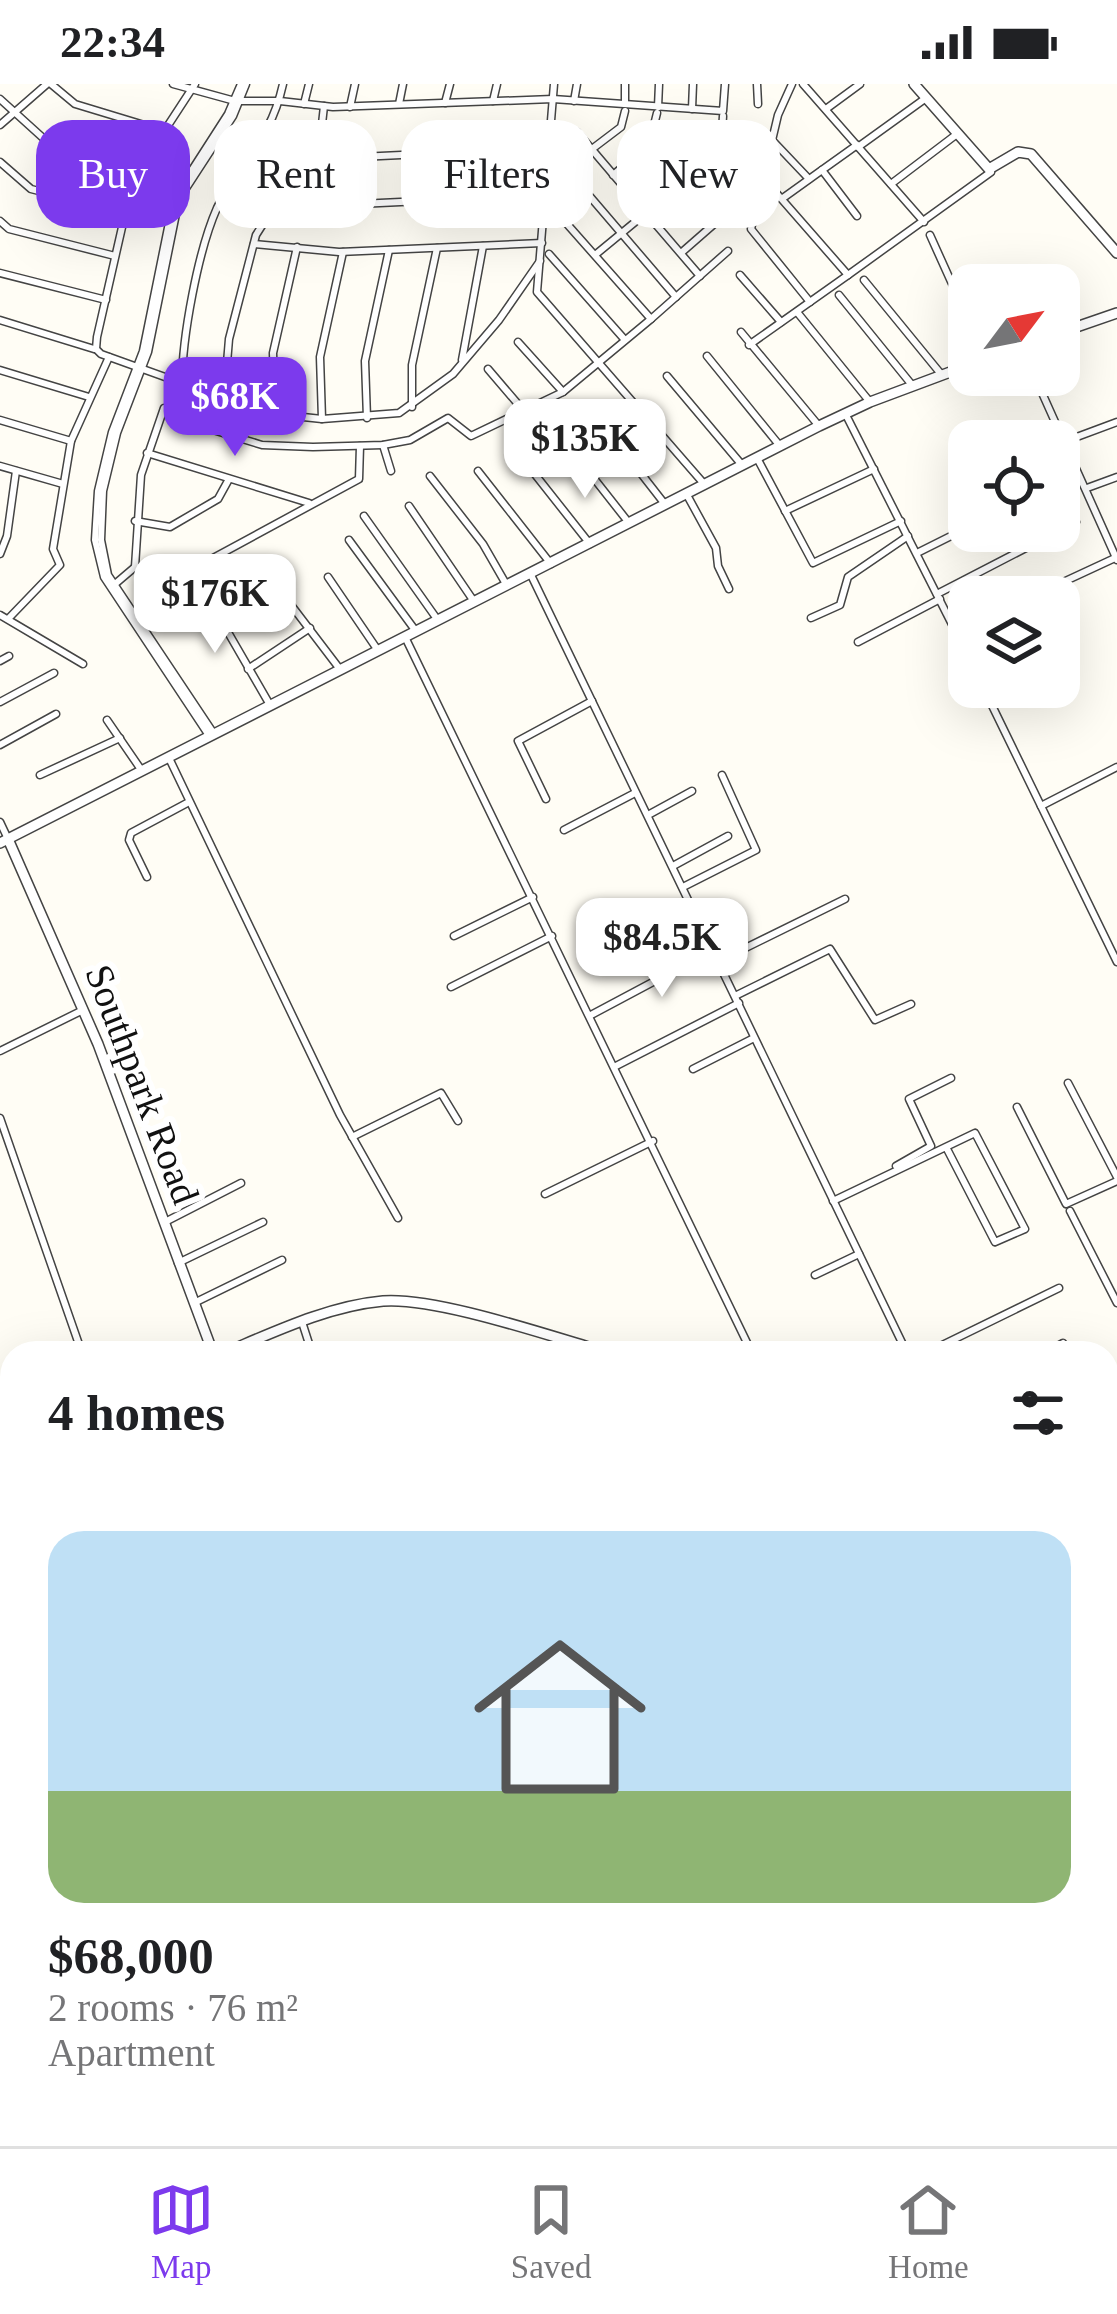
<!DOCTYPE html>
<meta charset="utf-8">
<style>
:root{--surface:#fff;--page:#f2f2f2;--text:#202124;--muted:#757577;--line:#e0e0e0;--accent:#7c3aed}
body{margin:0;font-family:Georgia,serif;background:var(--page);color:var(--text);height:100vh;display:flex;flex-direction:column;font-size:45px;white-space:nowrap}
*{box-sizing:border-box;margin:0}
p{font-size:39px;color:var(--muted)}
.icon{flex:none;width:66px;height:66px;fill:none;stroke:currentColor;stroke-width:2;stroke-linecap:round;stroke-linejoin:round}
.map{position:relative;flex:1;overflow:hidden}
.sheet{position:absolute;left:0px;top:1257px;width:1119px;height:807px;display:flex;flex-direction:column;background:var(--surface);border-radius:36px 36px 0 0;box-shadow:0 12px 48px #0002}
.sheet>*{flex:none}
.banner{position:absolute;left:36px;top:36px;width:1047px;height:108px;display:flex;gap:24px}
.needle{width:78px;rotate:58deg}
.buttons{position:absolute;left:948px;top:180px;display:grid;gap:24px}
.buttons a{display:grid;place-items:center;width:132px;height:132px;border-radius:24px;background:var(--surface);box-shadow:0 12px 48px #0002;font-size:60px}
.price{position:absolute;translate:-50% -102px;padding:0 27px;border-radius:24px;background:#fff;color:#222;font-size:39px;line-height:78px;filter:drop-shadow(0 3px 6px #0008)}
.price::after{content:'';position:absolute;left:50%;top:72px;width:36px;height:27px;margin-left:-18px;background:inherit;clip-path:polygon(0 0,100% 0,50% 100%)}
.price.active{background:var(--accent);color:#fff}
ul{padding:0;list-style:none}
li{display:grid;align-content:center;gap:24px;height:636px;padding:0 48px}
li span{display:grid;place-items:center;height:372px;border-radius:36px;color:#555}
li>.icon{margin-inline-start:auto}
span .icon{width:216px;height:216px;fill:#fffc;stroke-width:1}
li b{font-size:51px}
h2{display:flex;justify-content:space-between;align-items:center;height:144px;padding:0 48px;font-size:51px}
.pill{padding:0 42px;border-radius:36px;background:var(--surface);box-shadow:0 12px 48px #0002;font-size:42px;line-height:108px}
.pill.active{background:var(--accent);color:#fff}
.status{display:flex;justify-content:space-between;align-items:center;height:84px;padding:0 60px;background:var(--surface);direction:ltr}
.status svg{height:33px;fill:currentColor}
.dock{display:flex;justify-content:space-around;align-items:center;height:168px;border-top:3px solid var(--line);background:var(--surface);font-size:33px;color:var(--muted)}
.dock a{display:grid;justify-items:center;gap:6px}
.dock .active{color:var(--accent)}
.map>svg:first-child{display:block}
</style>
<div class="status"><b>22:34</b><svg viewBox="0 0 49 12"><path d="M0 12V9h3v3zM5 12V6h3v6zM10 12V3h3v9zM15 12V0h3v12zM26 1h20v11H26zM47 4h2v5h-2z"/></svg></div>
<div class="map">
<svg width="1117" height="2062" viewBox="0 0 1117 2062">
<rect width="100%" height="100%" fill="#fffdf5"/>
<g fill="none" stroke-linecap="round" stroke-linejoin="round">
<g stroke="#444" stroke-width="9">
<g id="minor">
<polyline points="51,0 75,20 164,47"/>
<polyline points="173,0 235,17 280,17 333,23 553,15 723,27 725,0"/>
<polyline points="195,0 133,95 97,253 96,265 101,270 265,329 322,335 399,329 453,290 499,236 540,177"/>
<polyline points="554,0 537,208 705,401"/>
<polyline points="757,0 758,20"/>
<polyline points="792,0 778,31 751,145 810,218"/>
<polyline points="803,0 924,138"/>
<polyline points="0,15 53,63 137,85"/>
<polyline points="493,17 497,0"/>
<polyline points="574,17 577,0"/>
<polyline points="445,19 450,0"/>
<polyline points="304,20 309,0"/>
<polyline points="399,20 403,0"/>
<polyline points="625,20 625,0"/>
<polyline points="350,23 355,0"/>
<polyline points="658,23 659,0"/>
<polyline points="692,25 693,0"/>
<polyline points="826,25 860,0"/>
<polyline points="0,41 47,0"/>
<polyline points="577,48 646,129"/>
<polyline points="772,56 809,95"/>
<polyline points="858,63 926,14"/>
<polyline points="592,65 621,43 625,27"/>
<polyline points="308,69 339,74 549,64"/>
<polyline points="557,74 676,213"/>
<polyline points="0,78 31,105 125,129"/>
<polyline points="613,91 649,61 657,29"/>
<polyline points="891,100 957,50"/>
<polyline points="280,112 338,121 545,111"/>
<polyline points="783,114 822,86"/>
<polyline points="857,132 822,86 857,61"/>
<polyline points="0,137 9,145 115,172"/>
<polyline points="658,142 715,89 720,79 723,32"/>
<polyline points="930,151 953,202 969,272"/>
<polyline points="254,160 339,168 542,159"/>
<polyline points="681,169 737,120"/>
<polyline points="549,170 625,256"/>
<polyline points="595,171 646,129 700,192"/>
<polyline points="0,189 106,216"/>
<polyline points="740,191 781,238"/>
<polyline points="848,191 991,88"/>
<polyline points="864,196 941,290"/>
<polyline points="839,211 912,301"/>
<polyline points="797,228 870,318"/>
<polyline points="651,235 728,167"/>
<polyline points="0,236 94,265"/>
<polyline points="741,248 819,342"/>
<polyline points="518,258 563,308"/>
<polyline points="749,261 848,191 764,95"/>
<polyline points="707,272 780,362"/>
<polyline points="462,276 483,162"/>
<polyline points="488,285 523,326"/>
<polyline points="0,286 89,313"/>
<polyline points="1034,291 1117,476"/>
<polyline points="667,292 742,381"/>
<path d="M182,300C182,253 198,167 217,124C240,75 270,59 283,0"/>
<polyline points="224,315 229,255 256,151 321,49 324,22"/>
<polyline points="412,323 412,281 437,164"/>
<polyline points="845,329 969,574"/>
<polyline points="275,330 273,269 297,163"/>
<polyline points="367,334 365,277 389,166"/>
<polyline points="322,335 320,273 343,168"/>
<polyline points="0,336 71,357"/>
<polyline points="611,351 664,419"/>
<polyline points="1066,357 1117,338"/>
<polyline points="383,361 391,387"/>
<polyline points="147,369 309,419"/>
<polyline points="574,369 629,439"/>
<polyline points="757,374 813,479 901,437"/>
<polyline points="526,379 590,460"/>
<polyline points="0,382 63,400"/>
<polyline points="478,387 551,480"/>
<polyline points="430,392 483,460 506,500"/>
<polyline points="1087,404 1117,393"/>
<polyline points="687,411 716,464 718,482 729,505"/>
<polyline points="409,422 473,516"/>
<polyline points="785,427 874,385"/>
<polyline points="364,432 437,535"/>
<polyline points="135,437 170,443 218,415 229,395"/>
<polyline points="349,456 415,546"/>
<polyline points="917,469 969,443"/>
<polyline points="0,470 7,452 16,387"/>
<polyline points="135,483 141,391 164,324 213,346 262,361 313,363 383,361 410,356 448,334 471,352 563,308 651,235 552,123"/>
<polyline points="531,491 907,1269"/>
<polyline points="328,493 377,565"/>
<polyline points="272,496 339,584"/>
<polyline points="115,500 135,483 180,492 359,395 360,362"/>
<polyline points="937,510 1076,438"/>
<polyline points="1031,513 1115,474"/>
<polyline points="0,531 83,580"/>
<polyline points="218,531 270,621"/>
<polyline points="811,534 840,521 848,493 908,452"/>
<polyline points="8,535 60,481 53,465 71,357 109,273"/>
<polyline points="957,550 969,543"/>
<polyline points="406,555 752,1269"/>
<polyline points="858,558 940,515"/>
<polyline points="0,577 9,572"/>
<polyline points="248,585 310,544"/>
<polyline points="983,603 1117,878"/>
<polyline points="0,618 54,589"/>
<polyline points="107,636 142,687"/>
<polyline points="214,650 108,491 101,456 103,407 117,349 148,268 179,115 233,32 246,0"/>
<polyline points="210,653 104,493 95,456 98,407 112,348 143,267 174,114 228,30 241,0"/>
<polyline points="0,661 56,630"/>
<polyline points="169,674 340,1031 398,1134"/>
<polyline points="40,691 120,654"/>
<polyline points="546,715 518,657 592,617"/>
<polyline points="1041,722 1117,683"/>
<polyline points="648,731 692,707"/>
<polyline points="0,738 8,755"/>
<polyline points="564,746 635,709"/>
<polyline points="673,782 728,752"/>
<polyline points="147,793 129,756 131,749 189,718"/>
<polyline points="683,803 756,766 722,691"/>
<polyline points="454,852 533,813"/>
<polyline points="719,877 845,815"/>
<polyline points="451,903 552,852"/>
<polyline points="735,912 830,865 875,936 911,920"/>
<polyline points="591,931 713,866"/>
<polyline points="0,967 81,927"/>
<polyline points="616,982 739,919"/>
<polyline points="693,985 754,954"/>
<polyline points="1068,999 1117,1093"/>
<polyline points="1017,1023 1066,1120 1117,1097"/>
<polyline points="0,1034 82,1269"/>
<polyline points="352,1053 441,1009 458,1037"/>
<polyline points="896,1082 931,1062 909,1015 951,994"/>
<polyline points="545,1110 653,1057"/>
<polyline points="833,1117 975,1049 1025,1145 995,1158 946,1063"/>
<polyline points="1070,1127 1117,1219"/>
<polyline points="165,1138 241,1099"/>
<polyline points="178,1179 263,1138"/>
<polyline points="815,1191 859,1170"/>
<polyline points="194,1219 282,1176"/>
<polyline points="302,1238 312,1269"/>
<polyline points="926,1269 1059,1204"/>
<polyline points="1045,1269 1063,1259"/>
<polyline points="10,1508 12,1506"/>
<polyline points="0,1726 12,1720"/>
<polyline points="1107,1744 1117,1747"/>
<polyline points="0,1850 12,1876"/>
<polyline points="0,1926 12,1921"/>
<polyline points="1107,1997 1117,2017"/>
<polyline points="0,2051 12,2045"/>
<polyline points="367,2052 371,2062"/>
<polyline points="632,2052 636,2062"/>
<polyline points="766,2052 769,2062"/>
<polyline points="863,2052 867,2062"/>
<polyline points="96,2055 107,2052"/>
</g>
</g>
<g stroke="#444" stroke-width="12">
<g id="tertiary">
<polyline points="914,0 989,85 1018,68 1031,70 1117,169"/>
<polyline points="1059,249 1117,229"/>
<polyline points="8,755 98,960 213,1269"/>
<polyline points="0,759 819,342 870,318 969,281"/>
<path d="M224,1269C274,1248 328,1222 383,1217C438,1213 552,1253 609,1269"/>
<polyline points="1107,1405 1117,1408"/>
<polyline points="492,2052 496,2062"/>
</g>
</g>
<use href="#minor" stroke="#fff" stroke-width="6"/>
<use href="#tertiary" stroke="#fff" stroke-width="9"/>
</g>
<g text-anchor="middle" stroke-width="12" stroke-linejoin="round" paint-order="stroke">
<g font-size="39" fill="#111" stroke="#fff">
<text transform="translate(143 1000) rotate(69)" y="14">Southpark Road</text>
</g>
</g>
</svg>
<div class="buttons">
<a><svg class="needle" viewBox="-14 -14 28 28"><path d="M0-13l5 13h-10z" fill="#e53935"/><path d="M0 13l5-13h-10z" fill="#757577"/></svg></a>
<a><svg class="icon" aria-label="locate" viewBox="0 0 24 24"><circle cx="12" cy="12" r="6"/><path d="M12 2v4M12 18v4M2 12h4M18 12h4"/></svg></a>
<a><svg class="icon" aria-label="layers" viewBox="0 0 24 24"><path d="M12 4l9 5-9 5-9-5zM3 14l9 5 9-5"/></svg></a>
</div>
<b class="price active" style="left:235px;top:375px">$68K</b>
<b class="price" style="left:585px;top:417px">$135K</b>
<b class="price" style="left:215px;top:572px">$176K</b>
<b class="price" style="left:662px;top:916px">$84.5K</b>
<div class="banner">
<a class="pill active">Buy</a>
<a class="pill">Rent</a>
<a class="pill">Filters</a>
<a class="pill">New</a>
</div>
<section class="sheet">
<h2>4 homes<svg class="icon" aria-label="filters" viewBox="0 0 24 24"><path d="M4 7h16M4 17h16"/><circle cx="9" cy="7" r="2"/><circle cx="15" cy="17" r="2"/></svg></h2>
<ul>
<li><span style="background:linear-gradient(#bfe0f5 70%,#8fb573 0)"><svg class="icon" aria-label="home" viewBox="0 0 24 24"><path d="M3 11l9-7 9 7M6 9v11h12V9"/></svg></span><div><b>$68,000</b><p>2 rooms · 76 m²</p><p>Apartment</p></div></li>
</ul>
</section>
</div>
<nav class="dock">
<a class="active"><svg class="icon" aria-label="map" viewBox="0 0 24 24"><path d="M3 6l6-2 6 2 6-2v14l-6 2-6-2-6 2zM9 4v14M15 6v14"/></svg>Map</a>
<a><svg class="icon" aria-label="saved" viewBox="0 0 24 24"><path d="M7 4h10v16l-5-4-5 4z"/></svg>Saved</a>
<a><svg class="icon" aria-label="home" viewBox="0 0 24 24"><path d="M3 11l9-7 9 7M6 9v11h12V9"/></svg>Home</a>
</nav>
